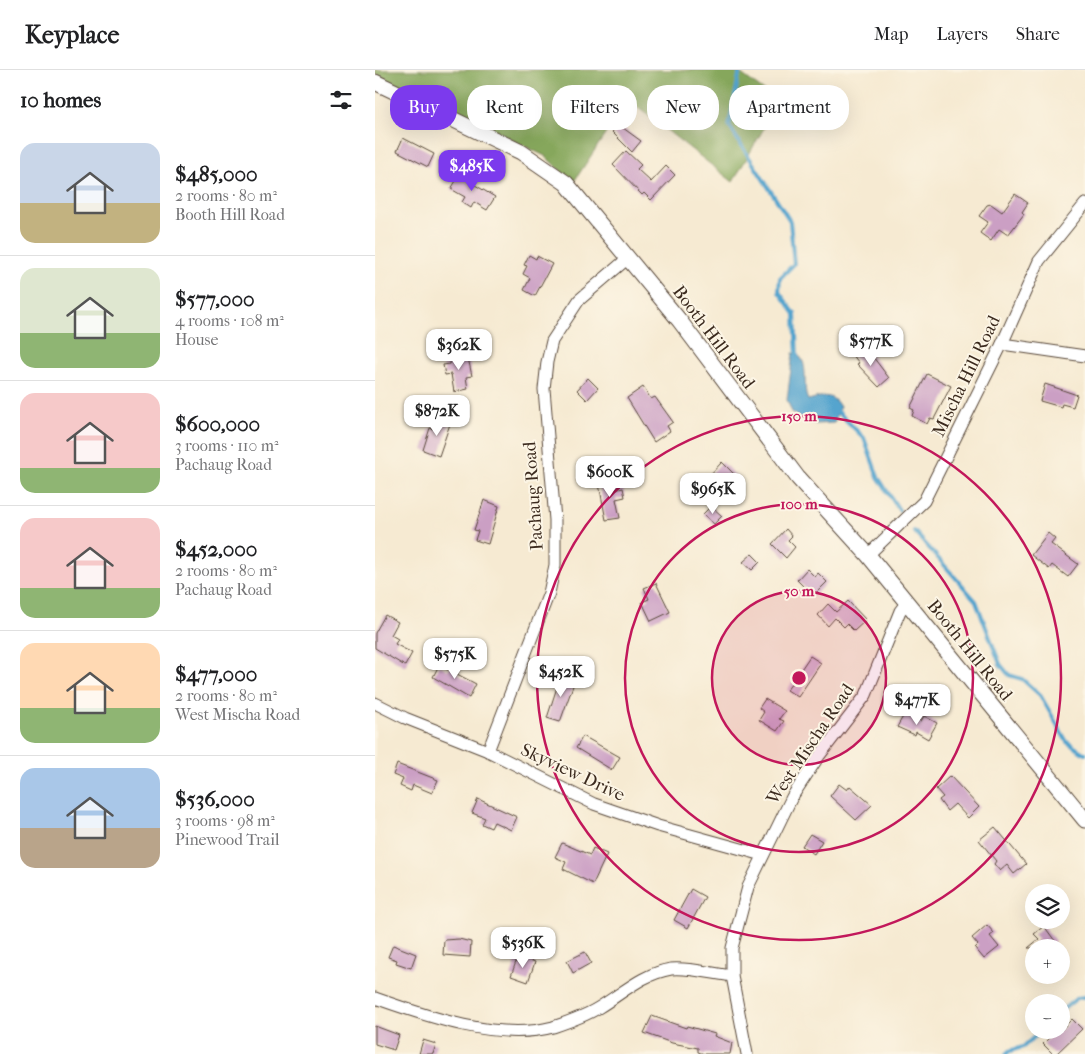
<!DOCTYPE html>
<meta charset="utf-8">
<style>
:root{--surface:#fff;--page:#f6f6f6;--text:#202124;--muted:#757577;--line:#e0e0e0;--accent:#7c3aed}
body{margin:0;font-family:"IM FELL French Canon",serif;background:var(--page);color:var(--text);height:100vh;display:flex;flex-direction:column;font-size:19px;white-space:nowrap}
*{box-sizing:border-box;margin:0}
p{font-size:16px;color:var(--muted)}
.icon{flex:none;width:28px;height:28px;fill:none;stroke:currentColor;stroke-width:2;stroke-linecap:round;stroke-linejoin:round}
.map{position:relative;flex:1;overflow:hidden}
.side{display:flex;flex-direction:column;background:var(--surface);width:375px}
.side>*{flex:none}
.guide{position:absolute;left:15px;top:15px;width:475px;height:45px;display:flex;gap:10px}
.tools{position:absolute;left:650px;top:814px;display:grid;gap:10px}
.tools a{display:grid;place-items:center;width:45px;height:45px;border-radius:50%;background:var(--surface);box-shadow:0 5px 20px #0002;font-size:25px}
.price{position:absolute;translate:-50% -42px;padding:0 11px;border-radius:10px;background:#fff;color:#222;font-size:16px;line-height:32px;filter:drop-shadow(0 1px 2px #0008)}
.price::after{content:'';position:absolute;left:50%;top:30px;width:15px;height:11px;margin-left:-8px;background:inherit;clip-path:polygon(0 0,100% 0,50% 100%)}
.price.selected{background:var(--accent);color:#fff}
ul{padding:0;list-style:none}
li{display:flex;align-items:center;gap:15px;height:125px;padding:0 20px}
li+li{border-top:1px solid var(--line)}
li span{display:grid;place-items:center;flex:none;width:140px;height:100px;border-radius:15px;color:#555}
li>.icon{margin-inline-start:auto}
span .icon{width:60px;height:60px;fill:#fffc;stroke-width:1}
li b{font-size:21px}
h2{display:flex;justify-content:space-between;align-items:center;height:60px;padding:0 20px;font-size:21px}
.chip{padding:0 18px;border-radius:20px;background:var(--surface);box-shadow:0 5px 20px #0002;font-size:18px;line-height:45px}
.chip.selected{background:var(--accent);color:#fff}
header{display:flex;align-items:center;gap:30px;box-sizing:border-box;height:70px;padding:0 25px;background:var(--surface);border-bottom:1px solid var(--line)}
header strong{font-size:24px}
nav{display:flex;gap:28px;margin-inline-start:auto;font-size:18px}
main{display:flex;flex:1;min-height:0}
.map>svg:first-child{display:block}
</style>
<header>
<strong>Keyplace</strong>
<nav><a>Map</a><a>Layers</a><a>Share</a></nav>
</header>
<main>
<section class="side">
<h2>10 homes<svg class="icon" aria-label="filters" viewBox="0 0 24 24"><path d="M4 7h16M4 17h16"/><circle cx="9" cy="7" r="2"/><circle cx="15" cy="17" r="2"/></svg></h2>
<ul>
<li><span style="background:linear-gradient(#c9d6e8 60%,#c2b280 0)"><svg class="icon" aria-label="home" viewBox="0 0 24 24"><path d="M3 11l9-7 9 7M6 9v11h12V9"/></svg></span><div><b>$485,000</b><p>2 rooms · 80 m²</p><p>Booth Hill Road</p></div></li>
<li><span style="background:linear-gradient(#dfe7d0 65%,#8fb573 0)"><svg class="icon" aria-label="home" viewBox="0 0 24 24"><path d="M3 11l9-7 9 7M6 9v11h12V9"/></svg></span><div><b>$577,000</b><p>4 rooms · 108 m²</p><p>House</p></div></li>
<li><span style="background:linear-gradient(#f6c9c9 75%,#8fb573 0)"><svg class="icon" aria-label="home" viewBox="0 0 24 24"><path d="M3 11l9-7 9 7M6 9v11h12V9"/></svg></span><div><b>$600,000</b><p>3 rooms · 110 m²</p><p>Pachaug Road</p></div></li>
<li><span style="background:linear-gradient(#f6c9c9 70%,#8fb573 0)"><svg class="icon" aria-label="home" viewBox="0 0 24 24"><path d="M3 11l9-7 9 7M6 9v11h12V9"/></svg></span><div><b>$452,000</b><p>2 rooms · 80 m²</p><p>Pachaug Road</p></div></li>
<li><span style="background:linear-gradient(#ffd9b3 65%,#8fb573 0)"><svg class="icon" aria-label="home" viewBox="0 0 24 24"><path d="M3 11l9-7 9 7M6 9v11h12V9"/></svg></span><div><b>$477,000</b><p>2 rooms · 80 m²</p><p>West Mischa Road</p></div></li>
<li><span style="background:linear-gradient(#a9c7e8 60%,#b9a48a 0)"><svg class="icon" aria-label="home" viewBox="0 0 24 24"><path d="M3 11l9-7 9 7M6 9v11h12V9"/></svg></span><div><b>$536,000</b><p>3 rooms · 98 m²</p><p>Pinewood Trail</p></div></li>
</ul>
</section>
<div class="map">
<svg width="710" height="984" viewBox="0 0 710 984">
<rect width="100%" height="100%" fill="#fcf5e5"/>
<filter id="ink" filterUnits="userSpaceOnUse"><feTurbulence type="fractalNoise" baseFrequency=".02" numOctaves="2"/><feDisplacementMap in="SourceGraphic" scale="10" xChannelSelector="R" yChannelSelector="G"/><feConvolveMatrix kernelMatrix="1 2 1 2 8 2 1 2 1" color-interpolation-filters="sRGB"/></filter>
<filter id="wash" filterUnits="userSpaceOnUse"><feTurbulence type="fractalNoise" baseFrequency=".0096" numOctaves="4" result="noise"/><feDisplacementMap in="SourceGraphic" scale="20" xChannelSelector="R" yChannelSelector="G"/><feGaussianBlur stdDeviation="1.12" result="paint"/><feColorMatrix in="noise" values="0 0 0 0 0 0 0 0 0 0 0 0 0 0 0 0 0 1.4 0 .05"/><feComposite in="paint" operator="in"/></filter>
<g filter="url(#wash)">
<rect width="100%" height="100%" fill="#f6ead2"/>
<polygon fill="#86a75b" stroke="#60683c" points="0,0 361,0 404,32 358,112 253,30 198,113 170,86 0,4"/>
<path fill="#54a4ce" stroke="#486776" d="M418,283C437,287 426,317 433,330C446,327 456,321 465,337L459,353L441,354L432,352L417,342L412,330Z"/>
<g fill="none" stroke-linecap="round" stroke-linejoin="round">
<g stroke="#54a4ce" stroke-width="4">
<polyline points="365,0 354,56 415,151 419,194 405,208 404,222 420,244 422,287"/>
<polyline points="461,340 489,368 503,407 524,440"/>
<polyline points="539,461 601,531 625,594 634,605 647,609 665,625 692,672 710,684"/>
<polyline points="686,941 702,928 710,927"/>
<polyline points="631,984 634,981 648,977 667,960"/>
</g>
</g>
<g id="blocks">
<g fill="#cb9fc4">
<polygon points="244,55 266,71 257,82 237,62"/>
<polygon points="28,68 59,84 53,97 22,81"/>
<polygon points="251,81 266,95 262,99 276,112 291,96 300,105 276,130 269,123 267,125 238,95"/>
<polygon points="87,101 98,108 95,112 120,127 112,140 99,132 96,138 87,132 90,127 76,119"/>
<polygon points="640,124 653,133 647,142 649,144 633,165 624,159 616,171 605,163 613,152 604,146 612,135 616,134 627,142"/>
<polygon points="154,185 161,189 162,186 177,194 160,226 149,220 155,208 148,204 152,196 149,195"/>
<polygon points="485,277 493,286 495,283 514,308 504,317 482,294 484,293 477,284"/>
<polygon points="79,283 84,285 92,283 97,306 91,307 93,319 79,322 76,304 70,305 68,295 75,294 73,284"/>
<polygon points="552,304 576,316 559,349 555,348 552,354 537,346 539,340 535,338"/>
<polygon points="213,308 223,318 212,330 202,320"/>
<polygon points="670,314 702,325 698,337 687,334 686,337 665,331"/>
<polygon points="268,317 276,329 280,327 298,352 292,356 295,361 279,372 252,328"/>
<polygon points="62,347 76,351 64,386 48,380 55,358 58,359"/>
<polygon points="347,392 362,407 339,426 330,417 335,413 331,409"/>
<polygon points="237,406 240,420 248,418 250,427 241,429 245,448 231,450 223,409"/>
<polygon points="109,430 124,436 113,474 100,470 103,461 99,460"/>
<polygon points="336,436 347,446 339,454 328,444"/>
<polygon points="411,459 417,466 413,470 420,477 411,488 397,474"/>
<polygon points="673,463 680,469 676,474 703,494 693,507 677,495 674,499 656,485"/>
<polygon points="377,484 385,492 377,500 368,492"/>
<polygon points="432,499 440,507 443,503 452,512 438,526 422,510"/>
<polygon points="281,513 295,542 276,551 267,532 274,529 269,518"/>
<polygon points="473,531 491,550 479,561 472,554 469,557 460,548 453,556 443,545 453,534 461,542"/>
<polygon points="10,545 23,552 16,565 23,569 20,574 37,583 30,596 0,578 0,563"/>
<polygon points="435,586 446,593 423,627 412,620"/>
<polygon points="64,595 73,600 76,595 85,599 82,604 101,614 94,628 58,607"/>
<polygon points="186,605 200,610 185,652 172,648"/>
<polygon points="390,629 410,641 404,649 409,651 402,661 384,650 389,642 384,638"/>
<polygon points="530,643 546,651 549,646 562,653 553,669 541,662 540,665 522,657"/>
<polygon points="208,666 245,687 237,700 201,678"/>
<polygon points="22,694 63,710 57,723 38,715 36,721 25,716 28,709 18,705"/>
<polygon points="575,706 604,737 593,748 580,734 572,741 564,730 568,727 561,719"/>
<polygon points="464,714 472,720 475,716 497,735 481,750 455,726"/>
<polygon points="103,729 142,747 136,760 119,752 116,758 107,754 110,748 97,743"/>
<polygon points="620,757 651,794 639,804 632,795 625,801 619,794 621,791 604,770"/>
<polygon points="435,764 447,771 439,784 427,776"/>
<polygon points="187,773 215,785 218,778 232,784 218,814 188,799 191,792 180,787"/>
<polygon points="316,819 330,827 313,858 299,850"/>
<polygon points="612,855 619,863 615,866 624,877 609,889 600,878 603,875 597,868"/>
<polygon points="669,856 680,871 671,878 653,878 664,869 659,864"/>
<polygon points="84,869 96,872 95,887 68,885 69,870"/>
<polygon points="18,875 41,884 36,898 21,893 22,890 13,887"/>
<polygon points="210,882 216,893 198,903 192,891"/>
<polygon points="143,886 160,892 153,912 136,906"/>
<polygon points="277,946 311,958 312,956 340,964 339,966 357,973 355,984 329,984 323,982 323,978 297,973 269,963"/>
<polygon points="697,949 707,959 681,984 678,984 668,974 677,965 672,960 686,960"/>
<polygon points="0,956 24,965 19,980 0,974"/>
<polygon points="48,970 61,974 58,984 44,984"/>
</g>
</g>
</g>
<g filter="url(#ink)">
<use href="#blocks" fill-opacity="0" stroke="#574739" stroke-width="1"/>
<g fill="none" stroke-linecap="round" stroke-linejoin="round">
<g stroke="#574739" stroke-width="13">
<g id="minor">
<polyline points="627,274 710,286"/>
<polyline points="493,485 549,431 627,274 664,191 710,134"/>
<polyline points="0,633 30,648 113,681 219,734 283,756 388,785"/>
<polyline points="113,681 174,523 180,495 180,450 169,319 172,292 177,271 204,230 253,188"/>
<path d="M0,928C51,946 124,972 178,957C193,952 210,946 223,938C248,923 267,904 296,899C313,897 340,904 357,906"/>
<polyline points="372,984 357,906 357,878 373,817 417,727 444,686 491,625 525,541 532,532"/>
</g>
</g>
<g stroke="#574739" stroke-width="17">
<polyline id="tertiary" points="0,12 146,82 191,113 304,250 423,408 493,485 710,750"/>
</g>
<use href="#minor" stroke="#fff" stroke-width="11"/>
<use href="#tertiary" stroke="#fff" stroke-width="15"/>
</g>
</g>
<circle cx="424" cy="608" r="87" fill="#c2185b" fill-opacity=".12"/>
<g fill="none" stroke="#c2185b" stroke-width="2.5">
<circle cx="424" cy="608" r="87"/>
<circle cx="424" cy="608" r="174"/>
<circle cx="424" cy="608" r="262"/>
</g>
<g text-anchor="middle" stroke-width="4" stroke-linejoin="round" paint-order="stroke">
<g font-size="18" fill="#3b2a1e" stroke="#fcf5e5">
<text transform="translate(339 267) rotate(53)" y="6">Booth Hill Road</text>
<text transform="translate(591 306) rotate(-64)" y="6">Mischa Hill Road</text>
<text transform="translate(158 426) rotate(-94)" y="6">Pachaug Road</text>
<text transform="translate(595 580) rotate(51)" y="6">Booth Hill Road</text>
<text transform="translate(435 674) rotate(-56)" y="6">West Mischa Road</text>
<text transform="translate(198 702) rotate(25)" y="6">Skyview Drive</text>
</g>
</g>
<circle cx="424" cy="608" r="8" fill="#c2185b" stroke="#fcf5e5" stroke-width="2.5"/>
<g font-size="15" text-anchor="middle" font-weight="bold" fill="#c2185b" stroke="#fcf5e5" stroke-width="4" stroke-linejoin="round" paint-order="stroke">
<text x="424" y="351">150 m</text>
<text x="424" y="439">100 m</text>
<text x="424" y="526">50 m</text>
</g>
</svg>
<div class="tools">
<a><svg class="icon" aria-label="layers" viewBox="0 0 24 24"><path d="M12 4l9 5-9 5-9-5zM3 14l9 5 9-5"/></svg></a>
<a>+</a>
<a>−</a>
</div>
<b class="price selected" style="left:97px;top:122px">$485K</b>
<b class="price" style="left:496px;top:297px">$577K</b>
<b class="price" style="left:84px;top:301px">$362K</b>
<b class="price" style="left:62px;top:367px">$872K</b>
<b class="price" style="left:235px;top:428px">$600K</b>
<b class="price" style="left:338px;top:445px">$965K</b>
<b class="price" style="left:80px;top:610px">$575K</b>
<b class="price" style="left:186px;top:628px">$452K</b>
<b class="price" style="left:542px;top:656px">$477K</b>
<b class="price" style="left:148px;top:899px">$536K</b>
<div class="guide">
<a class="chip selected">Buy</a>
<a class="chip">Rent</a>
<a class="chip">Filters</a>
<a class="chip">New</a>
<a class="chip">Apartment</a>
</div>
</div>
</main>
